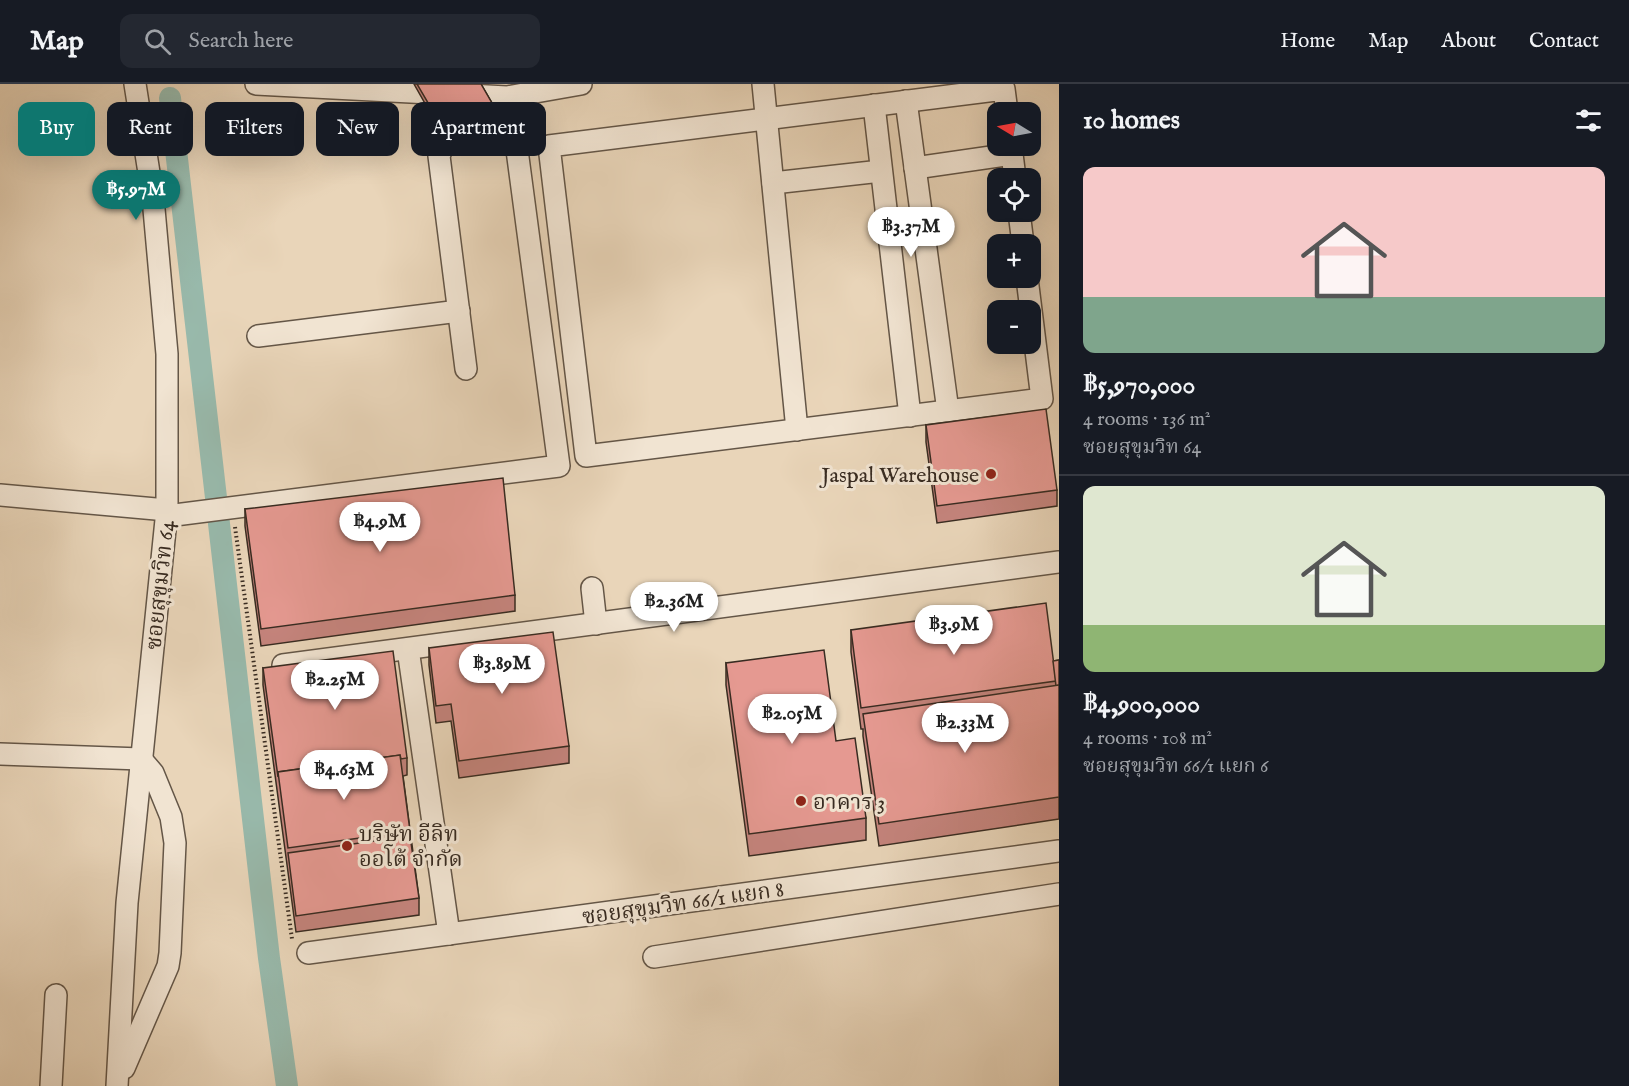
<!DOCTYPE html>
<meta charset="utf-8">
<style>
:root{--surface:#171b24;--page:#242831;--text:#f1f3f6;--muted:#9ea1a6;--line:#363941;--accent:#0f766e}
body{margin:0;font-family:"IM FELL English","Noto Serif Thai",serif;background:var(--page);color:var(--text);height:100vh;display:flex;flex-direction:column;font-size:22px;white-space:nowrap}
*{box-sizing:border-box;margin:0}
p{font-size:20px;color:var(--muted)}
.icon{flex:none;width:33px;height:33px;fill:none;stroke:currentColor;stroke-width:2;stroke-linecap:round;stroke-linejoin:round}
.map{position:relative;flex:1;overflow:hidden}
.panel{display:flex;flex-direction:column;background:var(--surface);width:570px}
.panel>*{flex:none}
.guide{position:absolute;left:18px;top:18px;width:570px;height:54px;display:flex;gap:12px}
.needle{width:39px;rotate:280deg}
.controls{position:absolute;left:987px;top:18px;display:grid;gap:12px}
.controls a{display:grid;place-items:center;width:54px;height:54px;border-radius:12px;background:var(--surface);box-shadow:0 6px 24px #0002;font-size:30px}
.price{position:absolute;translate:-50% -51px;padding:0 14px;border-radius:21px;background:#fff;color:#222;font-size:20px;line-height:39px;filter:drop-shadow(0 2px 3px #0008)}
.price::after{content:'';position:absolute;left:50%;top:36px;width:18px;height:14px;margin-left:-9px;background:inherit;clip-path:polygon(0 0,100% 0,50% 100%)}
.price.active{background:var(--accent);color:#fff}
ul{padding:0;list-style:none}
li{display:grid;align-content:center;gap:12px;height:318px;padding:0 24px}
li+li{border-top:2px solid var(--line)}
li span{display:grid;place-items:center;height:186px;border-radius:12px;color:#555}
li>.icon{margin-inline-start:auto}
span .icon{width:108px;height:108px;fill:#fffc;stroke-width:1}
li b{font-size:26px}
h2{display:flex;justify-content:space-between;align-items:center;height:72px;padding:0 24px;font-size:26px}
.tag{padding:0 21px;border-radius:12px;background:var(--surface);box-shadow:0 6px 24px #0002;font-size:21px;line-height:54px}
.tag.active{background:var(--accent);color:#fff}
header{display:flex;align-items:center;gap:36px;box-sizing:border-box;height:84px;padding:0 30px;background:var(--surface);border-bottom:2px solid var(--line)}
header strong{font-size:28px}
nav{display:flex;gap:33px;margin-inline-start:auto;font-size:21px}
.search{width:420px;height:54px;background:var(--page);display:flex;align-items:center;gap:15px;box-sizing:border-box;padding:0 21px;border-radius:12px;color:var(--muted);font-size:22px}
main{display:flex;flex:1;min-height:0}
.map>svg:first-child{display:block}
</style>
<header>
<strong>Map</strong>
<div class="search"><svg class="icon" aria-label="search" viewBox="0 0 24 24"><circle cx="10" cy="10" r="6"/><path d="M15 15l6 6"/></svg>Search here</div>
<nav><a>Home</a><a>Map</a><a>About</a><a>Contact</a></nav>
</header>
<main>
<div class="map">
<svg width="1059" height="1002" viewBox="0 0 1059 1002">
<rect width="100%" height="100%" fill="#e9d5b9"/>
<filter id="stains"><feTurbulence type="fractalNoise" baseFrequency=".00333" numOctaves="4"/><feColorMatrix values="0 0 0 0 .2 0 0 0 0 .09 0 0 0 0 .02 0 0 0 .5 -.17"/></filter>
<radialGradient id="worn" r=".72"><stop offset=".6" stop-color="#630" stop-opacity="0"/><stop offset="1" stop-color="#630" stop-opacity=".3"/></radialGradient>
<g fill="none" stroke-linecap="round" stroke-linejoin="round">
<polyline stroke="#98b9ab" stroke-width="22" points="170,14 269,874 287,1002"/>
<g stroke="#645647" stroke-width="24">
<g id="minor">
<polyline points="256,0 507,13 581,0"/>
<polyline points="763,0 797,346"/>
<polyline points="906,17 948,327"/>
<polyline points="874,21 910,332"/>
<polyline points="1007,28 1004,5 549,62 586,372 1042,315 1027,194"/>
<polyline points="1011,62 1015,94"/>
<polyline points="915,84 1012,70"/>
<polyline points="773,99 881,87"/>
<polyline points="1019,128 1023,160"/>
<polyline points="258,252 459,227"/>
<polyline points="0,411 167,426"/>
<polyline points="167,432 559,382 517,66 515,56 506,51 496,51 451,57 443,62 439,72 466,285"/>
<polyline points="592,504 596,540"/>
<polyline points="408,565 449,850"/>
<polyline points="283,581 1059,478"/>
<polyline points="0,670 141,675 153,689 171,733 175,759 170,869 168,882 124,984"/>
<polyline points="308,869 1059,767"/>
<polyline points="654,873 1059,810"/>
<polyline points="51,1002 56,911"/>
<polyline points="117,1002 127,819 167,426 167,270 153,114 135,0"/>
</g>
</g>
<polyline stroke="#382b21" stroke-width="4" stroke-dasharray="1.5 3" stroke-linecap="butt" points="235,443 292,855"/>
<use href="#minor" stroke="#f1e4d2" stroke-width="21"/>
</g>
<g fill="#c5847d" stroke="#382b21" stroke-width="1.5">
<polygon points="414,0 481,0 496,26 496,31 431,30"/>
<polygon points="926,341 1057,406 1057,422 937,439 926,358"/>
<polygon points="245,425 515,511 515,527 261,562 245,442"/>
<polygon points="851,546 1053,577 1059,576 1059,735 879,762 863,652 863,645 861,645 851,568"/>
<polygon points="429,564 569,662 569,679 459,694 451,637 436,639 429,581"/>
<polygon points="726,579 836,657 866,734 866,756 749,772 726,601"/>
<polygon points="263,584 407,674 407,691 403,692 419,814 419,831 296,848 263,601"/>
</g>
<g fill="#e59991" stroke="#382b21" stroke-width="1.5">
<polygon points="417,0 481,0 496,26 431,24"/>
<polygon points="1046,325 1057,406 937,422 926,341"/>
<polygon points="503,394 515,511 261,545 245,425"/>
<polygon points="1046,519 1056,597 861,624 851,546"/>
<polygon points="553,548 569,662 459,677 451,620 436,622 429,564"/>
<polygon points="824,566 836,657 855,654 866,734 749,750 726,579"/>
<polygon points="393,567 407,674 401,675 400,671 278,688 278,693 263,584"/>
<polygon points="1059,576 1059,601 1056,602 1053,577"/>
<polygon points="1059,601 1059,713 879,740 863,630"/>
<polygon points="400,671 410,747 288,764 278,688"/>
<polygon points="410,752 419,814 296,832 288,769"/>
</g>
<g fill="#8f2418" stroke="#f1e4d2" stroke-width="2">
<circle cx="991" cy="390" r="6"/>
<circle cx="801" cy="717" r="6"/>
<circle cx="347" cy="762" r="6"/>
</g>
<g text-anchor="middle" stroke-width="6" stroke-linejoin="round" paint-order="stroke">
<g font-size="22" fill="#382b21" stroke="#f1e4d2" text-anchor="start">
<text x="979" y="398" text-anchor="end">Jaspal Warehouse</text>
<text x="813" y="725">อาคาร 3</text>
<text x="359" y="757">บริษัท อีลิท<tspan x="359" dy="25">ออโต้ จำกัด</tspan></text>
</g>
<g font-size="22" fill="#382b21" stroke="#f1e4d2">
<text transform="translate(159 501) rotate(-84)" y="8">ซอยสุขุมวิท 64</text>
<text transform="translate(683 818) rotate(-8)" y="8">ซอยสุขุมวิท 66/1 แยก 8</text>
</g>
</g>
<rect width="100%" height="100%" filter="url(#stains)"/>
<rect width="100%" height="100%" fill="url(#worn)"/>
</svg>
<div class="controls">
<a><svg class="needle" viewBox="-14 -14 28 28"><path d="M0-13l5 13h-10z" fill="#e53935"/><path d="M0 13l5-13h-10z" fill="#9ea1a6"/></svg></a>
<a><svg class="icon" aria-label="locate" viewBox="0 0 24 24"><circle cx="12" cy="12" r="6"/><path d="M12 2v4M12 18v4M2 12h4M18 12h4"/></svg></a>
<a>+</a>
<a>−</a>
</div>
<b class="price active" style="left:136px;top:137px">฿5.97M</b>
<b class="price" style="left:911px;top:174px">฿3.37M</b>
<b class="price" style="left:380px;top:469px">฿4.9M</b>
<b class="price" style="left:674px;top:549px">฿2.36M</b>
<b class="price" style="left:954px;top:572px">฿3.9M</b>
<b class="price" style="left:502px;top:611px">฿3.89M</b>
<b class="price" style="left:335px;top:627px">฿2.25M</b>
<b class="price" style="left:792px;top:661px">฿2.05M</b>
<b class="price" style="left:965px;top:670px">฿2.33M</b>
<b class="price" style="left:344px;top:717px">฿4.63M</b>
<div class="guide">
<a class="tag active">Buy</a>
<a class="tag">Rent</a>
<a class="tag">Filters</a>
<a class="tag">New</a>
<a class="tag">Apartment</a>
</div>
</div>
<section class="panel">
<h2>10 homes<svg class="icon" aria-label="filters" viewBox="0 0 24 24"><path d="M4 7h16M4 17h16"/><circle cx="9" cy="7" r="2"/><circle cx="15" cy="17" r="2"/></svg></h2>
<ul>
<li><span style="background:linear-gradient(#f6c9c9 70%,#7fa58c 0)"><svg class="icon" aria-label="home" viewBox="0 0 24 24"><path d="M3 11l9-7 9 7M6 9v11h12V9"/></svg></span><div><b>฿5,970,000</b><p>4 rooms · 136 m²</p><p>ซอยสุขุมวิท 64</p></div></li>
<li><span style="background:linear-gradient(#dfe7d0 75%,#8fb573 0)"><svg class="icon" aria-label="home" viewBox="0 0 24 24"><path d="M3 11l9-7 9 7M6 9v11h12V9"/></svg></span><div><b>฿4,900,000</b><p>4 rooms · 108 m²</p><p>ซอยสุขุมวิท 66/1 แยก 6</p></div></li>
</ul>
</section>
</main>
